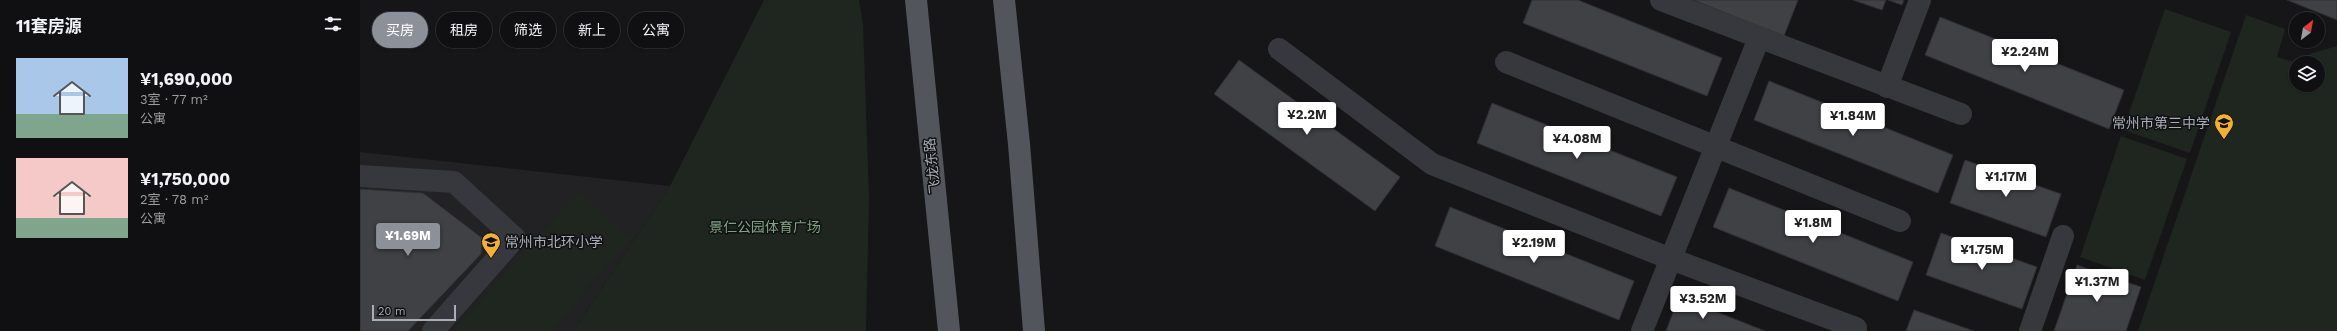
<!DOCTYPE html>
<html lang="zh">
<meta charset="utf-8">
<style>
:root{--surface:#101012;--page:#19191b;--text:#f1f3f6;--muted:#9c9d9f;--line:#303032;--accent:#8c9099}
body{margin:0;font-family:"Work Sans","Noto Sans SC",sans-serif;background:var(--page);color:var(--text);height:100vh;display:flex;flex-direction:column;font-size:15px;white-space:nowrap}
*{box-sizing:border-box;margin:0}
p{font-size:13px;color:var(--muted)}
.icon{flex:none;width:22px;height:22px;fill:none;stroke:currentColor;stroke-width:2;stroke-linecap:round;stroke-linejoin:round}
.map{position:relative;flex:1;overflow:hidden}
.side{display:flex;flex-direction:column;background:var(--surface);width:360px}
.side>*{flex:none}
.banner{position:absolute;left:12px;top:12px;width:380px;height:36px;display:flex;gap:8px}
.needle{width:26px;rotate:31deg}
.tools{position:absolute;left:1929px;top:12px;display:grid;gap:8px}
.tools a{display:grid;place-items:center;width:36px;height:36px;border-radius:50%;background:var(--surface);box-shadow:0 1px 3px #0004,0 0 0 1px var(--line);font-size:20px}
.scale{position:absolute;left:12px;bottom:10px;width:84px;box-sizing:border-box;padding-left:4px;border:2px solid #a8adb8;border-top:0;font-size:11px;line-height:14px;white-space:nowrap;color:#a8adb8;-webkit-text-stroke:3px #111113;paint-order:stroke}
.price{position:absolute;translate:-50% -34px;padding:0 9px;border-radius:4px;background:#fff;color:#222;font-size:13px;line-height:26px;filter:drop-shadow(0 1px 2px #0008)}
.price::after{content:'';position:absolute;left:50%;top:24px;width:12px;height:9px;margin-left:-6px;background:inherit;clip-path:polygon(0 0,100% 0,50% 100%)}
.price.current{background:var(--accent);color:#fff}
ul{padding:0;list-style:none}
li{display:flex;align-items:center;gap:12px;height:100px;padding:0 16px}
li span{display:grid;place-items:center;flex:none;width:112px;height:80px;border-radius:0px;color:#555}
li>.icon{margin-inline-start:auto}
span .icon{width:48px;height:48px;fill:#fffc;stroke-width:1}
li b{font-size:17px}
h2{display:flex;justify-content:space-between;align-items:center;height:48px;padding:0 16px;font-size:17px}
.tag{padding:0 14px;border-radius:18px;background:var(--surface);box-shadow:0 1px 3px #0004,0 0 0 1px var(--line);font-size:14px;line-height:36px}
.tag.current{background:var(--accent);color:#fff}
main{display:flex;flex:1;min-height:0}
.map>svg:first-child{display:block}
</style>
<main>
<section class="side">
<h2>11套房源<svg class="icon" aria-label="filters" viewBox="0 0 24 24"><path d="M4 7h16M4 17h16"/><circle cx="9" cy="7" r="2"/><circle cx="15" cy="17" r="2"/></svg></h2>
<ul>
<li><span style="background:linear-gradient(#a9c7e8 70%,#7fa58c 0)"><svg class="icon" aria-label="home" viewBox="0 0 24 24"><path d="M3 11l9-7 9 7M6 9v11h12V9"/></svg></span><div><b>¥1,690,000</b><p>3室 · 77 m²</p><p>公寓</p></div></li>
<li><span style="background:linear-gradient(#f6c9c9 75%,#7fa58c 0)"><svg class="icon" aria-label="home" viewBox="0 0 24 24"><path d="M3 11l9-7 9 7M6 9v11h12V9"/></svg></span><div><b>¥1,750,000</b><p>2室 · 78 m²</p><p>公寓</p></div></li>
</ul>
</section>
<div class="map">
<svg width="1977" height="331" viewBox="0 0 1977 331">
<rect width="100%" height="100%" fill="#161618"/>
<polygon fill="#222225" points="0,152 310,186 213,331 0,331"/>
<g fill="#1e261f" fill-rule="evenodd">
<polygon points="404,0 499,0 503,24 509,198 506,331 213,331 310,186"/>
<polygon points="1805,9 1871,32 1830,153 1763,130"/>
<path d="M1886,15L1925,29L1917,57L1934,62L1950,54L1977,46V331H1778ZM1936,63H1958V85H1936Z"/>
<polygon points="1761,136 1827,159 1785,280 1720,257"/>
<polygon points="219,191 271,239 225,290 227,292 192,331 93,331"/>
</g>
<g fill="#404145" stroke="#303034">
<polygon points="1172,0 1218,0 1362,58 1347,96 1163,23"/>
<polygon points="1333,0 1438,0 1424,36"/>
<polygon points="1493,0 1526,0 1522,10"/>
<polygon points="1528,0 1544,0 1542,5"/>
<polygon points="1927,0 1977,0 1977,20"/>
<polygon points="1580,17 1764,90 1749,129 1565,55"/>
<polygon points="879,60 1040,177 1015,211 854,94"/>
<polygon points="1409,81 1593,155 1578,193 1394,120"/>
<polygon points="1132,103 1317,177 1301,216 1117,143"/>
<polygon points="1605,160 1701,194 1686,237 1590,203"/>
<polygon points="1369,188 1553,262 1538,301 1353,227"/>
<polygon points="0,189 63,193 122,238 121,254 48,331 0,331"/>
<polygon points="1090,207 1274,281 1259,320 1075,246"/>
<polygon points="1581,233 1677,267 1662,309 1566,275"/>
<polygon points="1717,265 1781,287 1766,331 1694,331"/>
<polygon points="1319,297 1405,331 1306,331"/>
<polygon points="1554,310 1614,331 1546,331"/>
</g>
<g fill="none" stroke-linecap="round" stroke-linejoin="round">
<g stroke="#37383d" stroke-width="22">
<polyline points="1301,0 1601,114"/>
<polyline points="919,49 1072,164 1311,259 1496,328"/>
<polyline points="1146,62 1540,221"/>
<polyline points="1527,87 1560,0"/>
<polyline points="0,176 94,182 155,238 73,331"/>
<polyline points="1282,331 1399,38"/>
<polyline points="1670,331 1703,236"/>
</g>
<g stroke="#53555c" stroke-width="22">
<polyline points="556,0 589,331"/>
<polyline points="644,0 659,144 674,331"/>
</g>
</g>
<defs>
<g id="school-pin" transform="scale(1)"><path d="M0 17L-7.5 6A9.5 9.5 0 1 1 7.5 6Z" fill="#f2b134" stroke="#111113"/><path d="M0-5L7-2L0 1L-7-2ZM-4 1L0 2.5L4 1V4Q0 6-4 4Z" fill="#111"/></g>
</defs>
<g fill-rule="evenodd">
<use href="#school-pin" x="1864" y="123"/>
<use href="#school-pin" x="131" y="242"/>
</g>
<g text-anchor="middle" stroke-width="3" stroke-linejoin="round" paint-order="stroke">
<g font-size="14" fill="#a8adb8" stroke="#111113" text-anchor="end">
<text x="1850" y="128">常州市第三中学</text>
<text x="145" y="247" text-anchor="start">常州市北环小学</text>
</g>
<g font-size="14" fill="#a8adb8" stroke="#111113">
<text transform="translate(572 166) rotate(-96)" y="5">飞龙东路</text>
</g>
<g font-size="14" fill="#7fa381" stroke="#111113">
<text x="405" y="232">景仁公园体育广场</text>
</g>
</g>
</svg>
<div class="tools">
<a><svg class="needle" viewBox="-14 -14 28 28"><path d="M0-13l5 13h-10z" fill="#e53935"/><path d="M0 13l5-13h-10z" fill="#9c9d9f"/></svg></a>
<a><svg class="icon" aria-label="layers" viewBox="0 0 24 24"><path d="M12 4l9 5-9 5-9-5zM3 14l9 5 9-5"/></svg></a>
</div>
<div class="scale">20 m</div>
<b class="price" style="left:1665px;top:73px">¥2.24M</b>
<b class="price" style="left:947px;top:136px">¥2.2M</b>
<b class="price" style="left:1493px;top:137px">¥1.84M</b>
<b class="price" style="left:1217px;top:160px">¥4.08M</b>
<b class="price" style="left:1646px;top:198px">¥1.17M</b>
<b class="price" style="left:1453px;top:244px">¥1.8M</b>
<b class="price current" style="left:48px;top:257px">¥1.69M</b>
<b class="price" style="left:1174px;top:264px">¥2.19M</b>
<b class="price" style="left:1622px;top:271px">¥1.75M</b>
<b class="price" style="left:1737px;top:303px">¥1.37M</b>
<b class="price" style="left:1343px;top:320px">¥3.52M</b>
<div class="banner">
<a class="tag current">买房</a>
<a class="tag">租房</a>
<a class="tag">筛选</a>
<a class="tag">新上</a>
<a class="tag">公寓</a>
</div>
</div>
</main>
